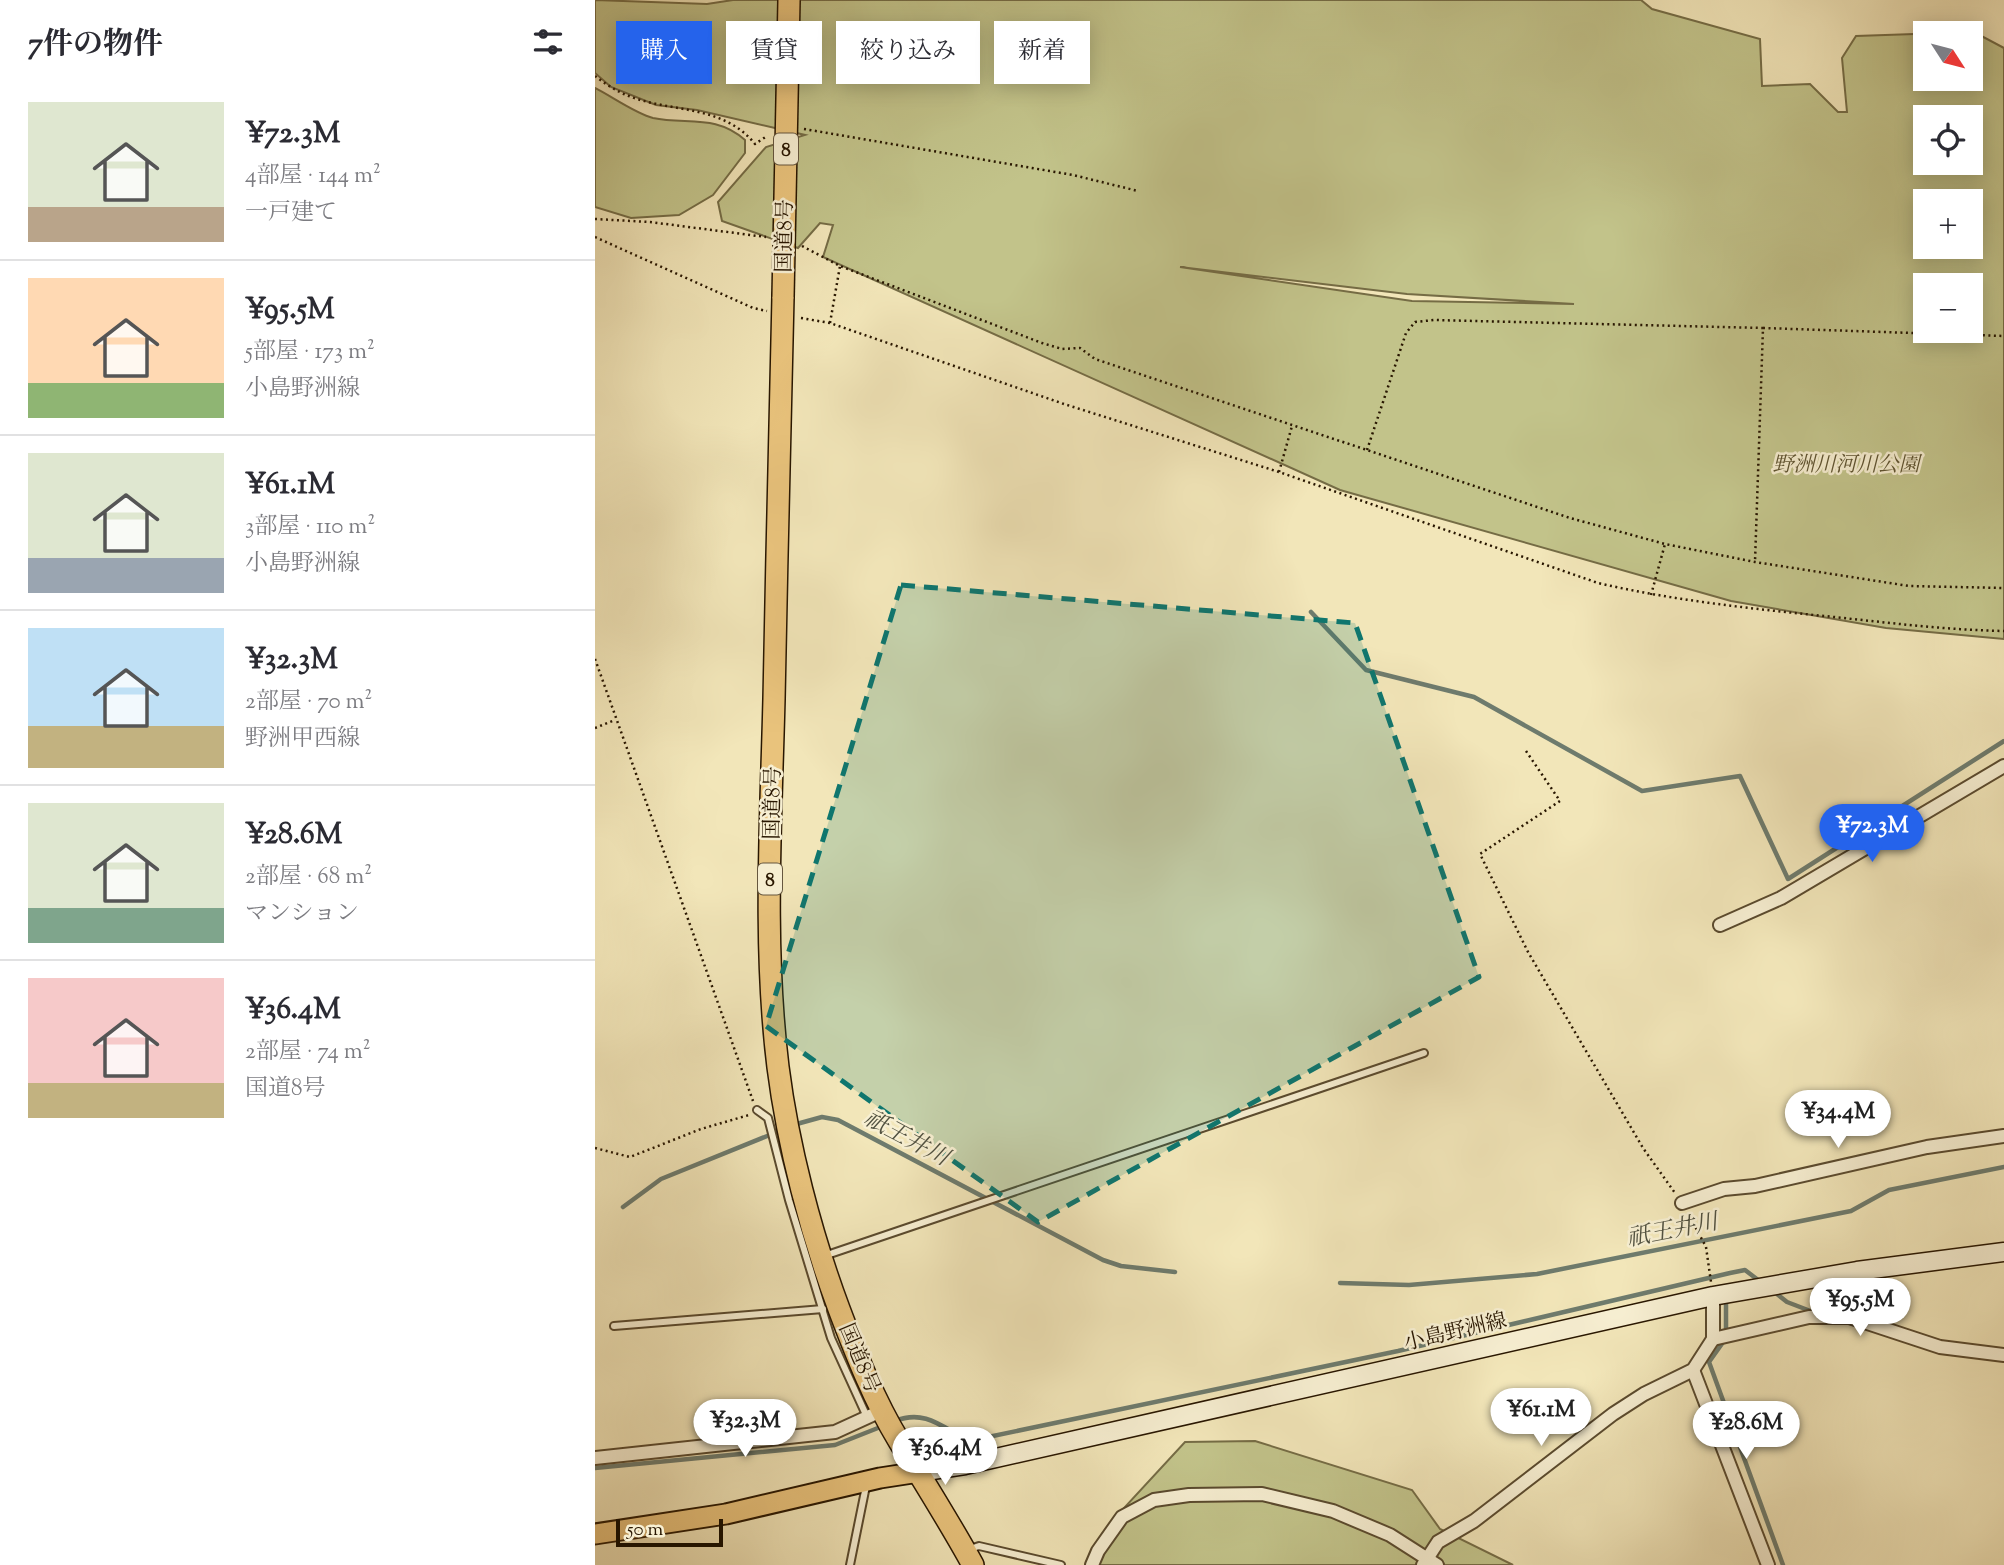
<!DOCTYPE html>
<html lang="ja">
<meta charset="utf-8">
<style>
:root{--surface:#fff;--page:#f7f7f7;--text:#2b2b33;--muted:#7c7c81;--line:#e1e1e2;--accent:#2563eb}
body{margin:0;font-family:"Sorts Mill Goudy","Noto Serif JP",serif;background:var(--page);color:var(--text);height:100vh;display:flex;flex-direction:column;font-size:26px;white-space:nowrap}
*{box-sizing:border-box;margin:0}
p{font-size:23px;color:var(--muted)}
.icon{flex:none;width:38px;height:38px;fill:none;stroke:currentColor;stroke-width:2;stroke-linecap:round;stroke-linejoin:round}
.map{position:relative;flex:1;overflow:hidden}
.side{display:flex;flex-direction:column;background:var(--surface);width:595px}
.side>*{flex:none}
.guide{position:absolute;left:21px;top:21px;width:665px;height:63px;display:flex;gap:14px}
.needle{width:46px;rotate:126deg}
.fabs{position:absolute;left:1318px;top:21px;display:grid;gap:14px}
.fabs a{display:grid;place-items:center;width:70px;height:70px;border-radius:0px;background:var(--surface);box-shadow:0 4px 18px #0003;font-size:35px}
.scale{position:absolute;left:21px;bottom:18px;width:107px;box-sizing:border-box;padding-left:7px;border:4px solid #281600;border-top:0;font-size:19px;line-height:24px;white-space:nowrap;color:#281600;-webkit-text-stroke:5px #f7efd2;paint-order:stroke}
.price{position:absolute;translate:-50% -60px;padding:0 16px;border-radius:24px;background:#fff;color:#222;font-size:23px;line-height:46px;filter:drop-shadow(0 2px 4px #0008)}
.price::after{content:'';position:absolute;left:50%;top:42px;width:21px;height:16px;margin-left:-10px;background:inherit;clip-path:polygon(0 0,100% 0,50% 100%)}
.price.on{background:var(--accent);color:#fff}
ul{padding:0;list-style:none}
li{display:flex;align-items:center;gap:21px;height:175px;padding:0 28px}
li+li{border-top:2px solid var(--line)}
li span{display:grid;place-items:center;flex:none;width:196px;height:140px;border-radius:0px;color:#555}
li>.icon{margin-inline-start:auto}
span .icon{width:84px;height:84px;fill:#fffc;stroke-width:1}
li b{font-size:30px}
h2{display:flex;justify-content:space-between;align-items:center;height:84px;padding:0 28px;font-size:30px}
.chip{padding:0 24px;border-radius:0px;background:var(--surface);box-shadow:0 4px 18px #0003;font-size:24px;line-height:63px}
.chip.on{background:var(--accent);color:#fff}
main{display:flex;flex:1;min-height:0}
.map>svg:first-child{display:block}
</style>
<main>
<section class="side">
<h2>7件の物件<svg class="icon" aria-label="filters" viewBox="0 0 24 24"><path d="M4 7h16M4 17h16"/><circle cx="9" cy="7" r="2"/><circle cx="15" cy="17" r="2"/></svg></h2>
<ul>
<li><span style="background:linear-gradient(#dfe7d0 75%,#b9a48a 0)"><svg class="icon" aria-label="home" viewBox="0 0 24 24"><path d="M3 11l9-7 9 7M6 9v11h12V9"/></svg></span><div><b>¥72.3M</b><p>4部屋 · 144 m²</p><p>一戸建て</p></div></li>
<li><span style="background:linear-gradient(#ffd9b3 75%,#8fb573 0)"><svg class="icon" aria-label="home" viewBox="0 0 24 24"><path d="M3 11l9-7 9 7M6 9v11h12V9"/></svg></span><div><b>¥95.5M</b><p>5部屋 · 173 m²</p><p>小島野洲線</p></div></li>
<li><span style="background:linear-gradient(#dfe7d0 75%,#9aa5b1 0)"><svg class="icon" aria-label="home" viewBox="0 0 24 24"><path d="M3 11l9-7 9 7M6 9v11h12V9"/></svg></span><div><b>¥61.1M</b><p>3部屋 · 110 m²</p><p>小島野洲線</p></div></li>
<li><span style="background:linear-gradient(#bfe0f5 70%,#c2b280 0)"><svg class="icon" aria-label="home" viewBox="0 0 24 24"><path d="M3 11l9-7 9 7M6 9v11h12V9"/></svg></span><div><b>¥32.3M</b><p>2部屋 · 70 m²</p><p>野洲甲西線</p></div></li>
<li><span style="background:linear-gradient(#dfe7d0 75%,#7fa58c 0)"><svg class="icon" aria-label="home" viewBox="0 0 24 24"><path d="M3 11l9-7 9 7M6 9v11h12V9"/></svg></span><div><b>¥28.6M</b><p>2部屋 · 68 m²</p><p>マンション</p></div></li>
<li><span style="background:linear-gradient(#f6c9c9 75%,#c2b280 0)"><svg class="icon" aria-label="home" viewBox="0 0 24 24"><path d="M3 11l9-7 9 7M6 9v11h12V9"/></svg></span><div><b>¥36.4M</b><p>2部屋 · 74 m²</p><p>国道8号</p></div></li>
</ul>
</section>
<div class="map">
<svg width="1409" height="1565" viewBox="0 0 1409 1565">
<rect width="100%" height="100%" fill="#f2e6b9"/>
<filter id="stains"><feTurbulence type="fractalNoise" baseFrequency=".00286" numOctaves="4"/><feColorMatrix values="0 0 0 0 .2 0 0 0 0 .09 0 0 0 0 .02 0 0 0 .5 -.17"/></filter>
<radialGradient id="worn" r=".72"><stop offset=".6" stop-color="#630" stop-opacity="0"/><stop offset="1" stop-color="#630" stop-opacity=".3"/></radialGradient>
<g fill="#c2c38a" stroke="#756c45" stroke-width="2" fill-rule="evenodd">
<path d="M0,0L112,4L138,0H1046L1057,9L1165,39L1167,86L1215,84L1243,112H1252L1247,58L1261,36L1379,32L1409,48V639L1291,628L1136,601L745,490L228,257L238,225L225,223L203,248L127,221L123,202L171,147L210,135L102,110L61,105L16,87L0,73ZM1330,33H1376V79H1330ZM1330,117H1376V163H1330ZM1330,201H1376V247H1330ZM585,267L812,294L979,304L817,301ZM1330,285H1376V331H1330Z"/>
<path d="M0,88C16,96 41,114 58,118C92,125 121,114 150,140V153L118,195L84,215L36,218L0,207Z"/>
<polygon points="660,1441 817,1490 845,1529 918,1565 498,1565 529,1508 590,1442"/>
</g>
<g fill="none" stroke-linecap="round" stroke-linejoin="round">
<g stroke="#6e7b6d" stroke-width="4.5">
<polyline points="716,612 771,670 879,697 1047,791 1145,776 1193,879 1409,741"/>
<polyline points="198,1125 227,1117 243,1120 508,1260 526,1266 580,1272"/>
<polyline points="28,1207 66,1179 187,1130"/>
<polyline points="745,1283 814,1285 942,1274 1256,1211 1294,1190 1409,1167"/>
<polyline points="1177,1290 1192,1302 1218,1312"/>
<polyline points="1131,1300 1131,1338 1114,1362 1188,1565"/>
<polyline points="1251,1311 1269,1316"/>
<path d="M300,1421C330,1409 347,1427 374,1441L803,1351L1135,1273L1150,1270L1167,1283"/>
<polyline points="0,1468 240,1445 288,1426"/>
</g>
<g stroke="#5a4a2e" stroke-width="10">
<g id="lane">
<polyline points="162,1110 173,1118 194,1200 236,1338 272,1417"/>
<polyline points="229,1256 829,1053"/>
<polyline points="19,1326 228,1309"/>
<polyline points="372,1550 384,1546 466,1565"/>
<polyline points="255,1565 271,1486"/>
</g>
</g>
<g stroke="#5a4a2e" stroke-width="16">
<g id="street">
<polyline points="1125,925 1186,898 1409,766"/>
<polyline points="1087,1203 1129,1189 1160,1186 1332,1147 1409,1136"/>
<polyline points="1118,1339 1214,1317 1254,1317 1345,1347 1409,1355"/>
<polyline points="1098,1370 1173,1565"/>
<polyline points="0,1458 240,1432 288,1410"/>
<polyline points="497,1565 503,1551 527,1517 559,1500 594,1495 667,1494 738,1511 795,1535 842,1565"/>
<polyline points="828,1565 843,1542 879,1521 1018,1414 1049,1394 1098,1370 1118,1339 1118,1296"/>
</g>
</g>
<g stroke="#281600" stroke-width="21">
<polyline id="secondary" points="324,1472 370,1465 1118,1296 1262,1271 1409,1252"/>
</g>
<g stroke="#281600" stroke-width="23">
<polyline id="primary" points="0,1534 131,1514 285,1478 324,1472"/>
</g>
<g stroke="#281600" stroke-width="24">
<path id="highway" d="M188,297C184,431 182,565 179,699C176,821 168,945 183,1067C193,1146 216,1234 244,1309C261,1354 279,1400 304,1441C329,1482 355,1523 378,1565"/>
</g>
<g stroke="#281600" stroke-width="2.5" stroke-dasharray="2 3.5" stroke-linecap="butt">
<path d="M0,76C13,86 26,94 42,99C84,112 130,107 160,144L172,136"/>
<polyline points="209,129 478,175 543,191"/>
<polyline points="0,219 55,222 171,237"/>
<polyline points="0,237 158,308 172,311"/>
<polyline points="207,246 245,266 447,343 467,349 485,348 500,359 975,518 1070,544 1160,562 1314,586 1409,588"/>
<path d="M206,318L235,323L469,404L684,472L1003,583C1081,601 1160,609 1239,617C1296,623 1352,630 1409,631"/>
<polyline points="235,323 245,266"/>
<polyline points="1168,328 1409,336"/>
<polyline points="772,450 811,333 820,322 839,320 1168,328 1160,562"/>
<polyline points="684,472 697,426"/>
<polyline points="1056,595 1070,544"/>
<polyline points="0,659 158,1101"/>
<polyline points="0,728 20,720"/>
<polyline points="931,751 965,801 885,854 933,952 1048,1148 1080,1193"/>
<polyline points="0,1148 35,1157 106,1129 154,1115"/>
<polyline points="1093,1213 1111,1247 1116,1282"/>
</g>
<use href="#lane" stroke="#f7efd2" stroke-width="6"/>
<use href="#street" stroke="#f7efd2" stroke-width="12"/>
<use href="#secondary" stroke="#f7efd2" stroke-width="18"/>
<use href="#primary" stroke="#e9c37c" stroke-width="19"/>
<use href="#highway" stroke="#e9c37c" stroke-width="21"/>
<g stroke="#281600" stroke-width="24" stroke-linecap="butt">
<polyline id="highway-bridge" points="188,297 194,0"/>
</g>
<use href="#highway-bridge" stroke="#e9c37c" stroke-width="21"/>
</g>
<path fill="#0f766e" fill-opacity="0.2" stroke="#0f766e" stroke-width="5" stroke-dasharray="14 9" stroke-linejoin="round" d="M306,585L760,623L884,977L443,1222L171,1026Z"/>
<g text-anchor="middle" stroke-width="5" stroke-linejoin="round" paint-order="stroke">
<g fill="#f7efd2" stroke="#66573f" stroke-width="2">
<rect x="179" y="133.5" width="24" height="31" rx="5"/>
<rect x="163" y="863.5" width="24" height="31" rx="5"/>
</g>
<g font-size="19" font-weight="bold" fill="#281600">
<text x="191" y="156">8</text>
<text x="175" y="886">8</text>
</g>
<g font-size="21" fill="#281600" stroke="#f7efd2">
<text transform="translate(189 236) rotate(-89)" y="7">国道8号</text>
<text transform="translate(177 803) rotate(-89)" y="7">国道8号</text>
<text transform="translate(860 1331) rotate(-13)" y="7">小島野洲線</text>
<text transform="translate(265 1358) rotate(67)" y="7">国道8号</text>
</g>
<g font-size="21" font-style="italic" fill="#5e5330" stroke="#f7efd2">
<text x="1251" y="471">野洲川河川公園</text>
</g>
<g font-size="23" font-style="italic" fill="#515140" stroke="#f7efd2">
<text transform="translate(312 1137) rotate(28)" y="8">祇王井川</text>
<text transform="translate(1077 1229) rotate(-11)" y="8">祇王井川</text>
</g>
</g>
<rect width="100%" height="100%" filter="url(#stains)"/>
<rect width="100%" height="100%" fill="url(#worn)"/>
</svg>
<div class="fabs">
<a><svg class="needle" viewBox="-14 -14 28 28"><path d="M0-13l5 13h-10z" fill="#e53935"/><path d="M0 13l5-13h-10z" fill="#7c7c81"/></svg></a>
<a><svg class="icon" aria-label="locate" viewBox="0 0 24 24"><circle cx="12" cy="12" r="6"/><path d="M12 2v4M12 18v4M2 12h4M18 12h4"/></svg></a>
<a>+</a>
<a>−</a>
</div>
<div class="scale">50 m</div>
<b class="price on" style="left:1277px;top:864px">¥72.3M</b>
<b class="price" style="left:1243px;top:1150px">¥34.4M</b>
<b class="price" style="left:1265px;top:1338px">¥95.5M</b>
<b class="price" style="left:946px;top:1448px">¥61.1M</b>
<b class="price" style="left:150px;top:1459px">¥32.3M</b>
<b class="price" style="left:1151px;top:1461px">¥28.6M</b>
<b class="price" style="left:350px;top:1487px">¥36.4M</b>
<div class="guide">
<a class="chip on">購入</a>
<a class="chip">賃貸</a>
<a class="chip">絞り込み</a>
<a class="chip">新着</a>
</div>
</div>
</main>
